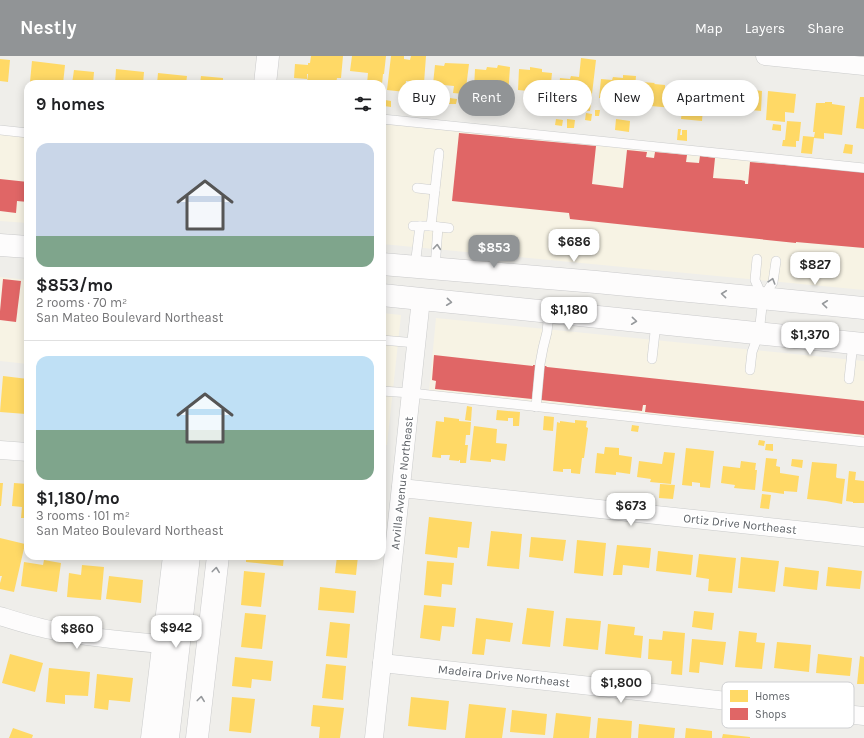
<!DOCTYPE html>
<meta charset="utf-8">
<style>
:root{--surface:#fff;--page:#f2f2f2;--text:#202124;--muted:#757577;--line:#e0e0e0;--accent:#919496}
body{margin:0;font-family:Karla,sans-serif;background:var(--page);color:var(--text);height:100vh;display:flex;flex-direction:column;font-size:15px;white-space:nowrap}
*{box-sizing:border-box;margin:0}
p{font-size:13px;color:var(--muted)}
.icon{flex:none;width:22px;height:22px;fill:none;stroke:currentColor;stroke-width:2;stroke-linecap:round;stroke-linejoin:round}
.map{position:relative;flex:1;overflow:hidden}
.details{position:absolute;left:24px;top:24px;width:362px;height:480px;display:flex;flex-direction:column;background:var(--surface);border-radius:12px;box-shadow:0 2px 10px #0003}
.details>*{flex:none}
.top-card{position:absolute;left:398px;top:24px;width:380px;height:36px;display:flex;gap:8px}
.price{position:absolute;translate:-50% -34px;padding:0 9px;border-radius:8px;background:#fff;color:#222;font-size:13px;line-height:26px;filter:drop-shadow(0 1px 2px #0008)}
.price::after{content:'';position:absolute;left:50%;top:24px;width:12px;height:9px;margin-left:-6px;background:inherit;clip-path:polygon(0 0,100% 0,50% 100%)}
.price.current{background:var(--accent);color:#fff}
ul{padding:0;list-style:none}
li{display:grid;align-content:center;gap:8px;height:212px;padding:0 12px}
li+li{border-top:1px solid var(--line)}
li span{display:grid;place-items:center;height:124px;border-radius:12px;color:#555}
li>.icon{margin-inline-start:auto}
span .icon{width:72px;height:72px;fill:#fffc;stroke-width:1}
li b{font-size:17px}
h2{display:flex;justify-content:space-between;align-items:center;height:48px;padding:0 12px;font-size:17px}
.pill{padding:0 14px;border-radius:18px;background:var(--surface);box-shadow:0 2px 10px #0003;font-size:14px;line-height:36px}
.pill.current{background:var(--accent);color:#fff}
header{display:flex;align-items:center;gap:24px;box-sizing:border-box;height:56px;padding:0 20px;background:var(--accent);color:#fff}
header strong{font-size:19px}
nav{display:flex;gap:22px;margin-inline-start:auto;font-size:14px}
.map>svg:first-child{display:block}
</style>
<header>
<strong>Nestly</strong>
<nav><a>Map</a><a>Layers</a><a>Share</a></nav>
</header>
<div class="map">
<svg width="864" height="682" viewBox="0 0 864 682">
<rect width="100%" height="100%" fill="#efeeea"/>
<g fill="#f7f3e4">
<polygon points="382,68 864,115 864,234 382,188"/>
<polygon points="0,78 28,81 28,167 0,165"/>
<polygon points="0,221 28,224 28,308 0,305"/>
<polygon points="382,257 401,259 387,389 382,388"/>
<polygon points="436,262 864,305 864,383 429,335"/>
</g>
<g fill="#ffd966">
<polygon points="311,0 343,0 341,22 337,22 336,28 324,28 307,26 308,18 307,18 307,23 294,22 295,8 308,9 308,7 310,7"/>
<polygon points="352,0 386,0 384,18 383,18 382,28 367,28 368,17 350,15"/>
<polygon points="391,0 404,0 404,3 410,4 411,0 426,0 424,27 406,25 405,36 387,34"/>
<polygon points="581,2 596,4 590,55 576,54 576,59 556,58 560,22 570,23 571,20 579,21"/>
<polygon points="0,3 10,4 8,26 0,25"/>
<polygon points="32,5 65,9 63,28 52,28 30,26"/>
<polygon points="445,7 469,8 466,32 465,32 465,38 453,37 454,30 433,28 435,9 444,10"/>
<polygon points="498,9 510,11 508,40 511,40 510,45 507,45 507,46 489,44 490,34 474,33 475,13 486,14 487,11 497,12"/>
<polygon points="530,11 542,13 542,16 552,17 550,37 518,34 519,13 530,14"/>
<polygon points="116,13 144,16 143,28 115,28"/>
<polygon points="74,14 94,16 93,28 72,28"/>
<polygon points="158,17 187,20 186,28 157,28"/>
<polygon points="623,19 636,20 634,46 627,45 626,51 620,51 621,44 599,42 601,23 612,24 613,21 623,22"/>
<polygon points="201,20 223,22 223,28 200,28"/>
<polygon points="685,25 697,27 697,29 714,31 714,34 718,34 716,53 703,52 702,65 681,63"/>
<polygon points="642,26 655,27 654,28 665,29 665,32 675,33 673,52 640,49"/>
<polygon points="732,32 743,33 743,32 748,32 747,33 762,35 761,55 731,52"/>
<polygon points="768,35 796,38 794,57 785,56 785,66 766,64"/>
<polygon points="860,41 864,41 864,73 856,72"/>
<polygon points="450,42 457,43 456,48 449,48"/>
<polygon points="385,44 391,45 391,51 384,50"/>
<polygon points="825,46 832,46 832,48 845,50 842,79 824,77 824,83 814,82 812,98 801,97 803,80 814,81 815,76 813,76 816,47 825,47"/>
<polygon points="543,47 551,48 550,57 542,56"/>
<polygon points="595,54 600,54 599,60 595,60"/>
<polygon points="586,57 592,58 591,65 585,64"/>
<polygon points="556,63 563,64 562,70 555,69"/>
<polygon points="567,63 575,64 574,72 567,72"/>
<polygon points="616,63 630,65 629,76 615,74"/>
<polygon points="787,65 801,66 799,85 796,85 796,91 782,90 783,84 785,84"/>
<polygon points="773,68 781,69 781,75 772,74"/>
<polygon points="678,73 681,73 680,79 682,79 682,74 687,74 687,85 677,84"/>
<polygon points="845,88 853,89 852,98 843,97"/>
<polygon points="3,320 28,323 28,372 25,372 26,358 0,356"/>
<polygon points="467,350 472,351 471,365 465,364"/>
<polygon points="497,354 520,356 519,370 513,370 513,362 508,362 508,365 496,364"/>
<polygon points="544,360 554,361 553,375 543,374"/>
<polygon points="444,361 459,363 459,365 471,366 470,379 466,379 465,389 468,389 466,407 460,407 460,404 459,404 459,405 449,404 450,399 441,399 441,402 432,401 436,365 444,366"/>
<polygon points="575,364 587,365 586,371 588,372 584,402 582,402 580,418 571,417 571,413 563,413 563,416 553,415 557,366 560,367 560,365 575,367"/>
<polygon points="632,369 639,370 638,376 631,375"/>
<polygon points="474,370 497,373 496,387 507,388 505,405 491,403 491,406 470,404"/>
<polygon points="759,384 765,385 764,390 758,389"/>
<polygon points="766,388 773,388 773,395 765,394"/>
<polygon points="605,391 619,392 619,399 632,401 630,418 616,416 616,419 595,417 597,397 604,398"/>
<polygon points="686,392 714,395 710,432 700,431 700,427 692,426 692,430 682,429"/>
<polygon points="664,396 675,397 671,428 650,426 651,423 637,421 639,405 662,408"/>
<polygon points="766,402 777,403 776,410 780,411 780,417 799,420 797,436 784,435 784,438 762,435"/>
<polygon points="792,403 803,404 802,412 791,410"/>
<polygon points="741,405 756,407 755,414 757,414 755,434 734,432 735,429 721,427 723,410 740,412"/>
<polygon points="812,406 837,408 836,421 837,422 845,423 842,448 826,445 807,443"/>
<polygon points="849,415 856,416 855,424 864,425 864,447 853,447 853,446 846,445"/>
<polygon points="0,427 3,427 1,450 0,450"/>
<polygon points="14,427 28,428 28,462 21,462 22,451 12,450"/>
<polygon points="660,428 675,429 673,443 659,442"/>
<polygon points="762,438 771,439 769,453 760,452"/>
<polygon points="429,461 472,466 469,492 458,491 457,502 425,498"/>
<polygon points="491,475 522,478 519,513 487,510"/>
<polygon points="531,481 566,484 563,505 529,501"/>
<polygon points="0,482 25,488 14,536 0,533 0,527 2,520 0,520"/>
<polygon points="577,484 606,487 603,520 574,517"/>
<polygon points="617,489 651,492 649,512 623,509 622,519 613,519"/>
<polygon points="658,495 693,499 691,519 656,515"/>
<polygon points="699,498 736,502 732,537 708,535 709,523 696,521"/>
<polygon points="246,500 284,500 283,510 246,506"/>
<polygon points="337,500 358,500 356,519 335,517"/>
<polygon points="741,501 779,505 775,536 738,532"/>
<polygon points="44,504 61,507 57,536 21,530 24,506 43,509"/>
<polygon points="427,505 454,507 452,529 442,528 441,541 424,539"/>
<polygon points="82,509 104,511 101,544 67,541 69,517 81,519"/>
<polygon points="785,511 819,515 817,534 783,530"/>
<polygon points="828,511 862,515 860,533 826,530"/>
<polygon points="244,515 265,517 261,551 241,549"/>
<polygon points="109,520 143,524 141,547 106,543"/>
<polygon points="320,531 356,535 354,557 318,554"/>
<polygon points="424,549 456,552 454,571 442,570 440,585 420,582"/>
<polygon points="527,552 554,555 550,591 522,588"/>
<polygon points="694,555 714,557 712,574 692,571"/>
<polygon points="245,557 266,559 262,593 241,591"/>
<polygon points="476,562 513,567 510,586 486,583 484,599 472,598"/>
<polygon points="566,562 601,565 598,594 563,590"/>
<polygon points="330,566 350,568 347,602 326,600"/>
<polygon points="608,568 635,571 634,579 643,580 641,602 605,598"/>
<polygon points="663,575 685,577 682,619 671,618 672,605 648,603 649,583 662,584"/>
<polygon points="739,575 757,577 756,586 765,587 762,613 735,611"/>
<polygon points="692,583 726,586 723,609 700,606 699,617 689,616"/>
<polygon points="777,586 811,589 809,616 774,612"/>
<polygon points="10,598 43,607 35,636 2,627"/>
<polygon points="818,598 852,602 850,620 816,617"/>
<polygon points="860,600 864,601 864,628 857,628"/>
<polygon points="235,601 273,605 271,625 252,623 251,632 232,630"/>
<polygon points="326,608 346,610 343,644 322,642"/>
<polygon points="49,612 90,616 88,640 65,639 65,648 46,646"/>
<polygon points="97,618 133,622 130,646 109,644 108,654 94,652"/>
<polygon points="232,641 255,643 251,677 229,675"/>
<polygon points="411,641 449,645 446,674 408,670"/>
<polygon points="469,648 506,652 502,682 465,682"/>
<polygon points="313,649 344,652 340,682 319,682 320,671 311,670"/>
<polygon points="512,654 547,658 545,679 510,676"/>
<polygon points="556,657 591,661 589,682 553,682"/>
<polygon points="598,662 632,665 631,682 596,682"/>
<polygon points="639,668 675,672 674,682 638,682"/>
<polygon points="13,672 33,679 32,682 9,682"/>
<polygon points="686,672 712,675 712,682 685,682"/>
<polygon points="723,678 750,681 750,682 722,682"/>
</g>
<g fill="#e06666">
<polygon points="459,77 596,90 592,128 623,132 627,94 647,96 646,101 654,102 655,96 687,99 686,106 699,107 700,100 715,102 713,122 741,124 745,125 745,128 748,128 750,106 864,116 864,192 796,186 796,187 570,163 569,157 452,145"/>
<polygon points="0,123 28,126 28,146 17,145 16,157 0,155"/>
<polygon points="3,223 21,225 16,266 0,264 0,255"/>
<polygon points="434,299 533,310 533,309 536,309 532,343 435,333 436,325 432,324"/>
<polygon points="544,310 546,310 547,311 864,345 864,379 645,356 646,349 643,349 642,355 541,344"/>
</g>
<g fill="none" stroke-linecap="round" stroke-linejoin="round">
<g stroke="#cbcccc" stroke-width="10">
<g id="lane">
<polyline points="382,63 864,112"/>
<polyline points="0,74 28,77"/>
<polyline points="417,132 435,134"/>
<polyline points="413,170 431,170 449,172"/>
<polyline points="431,170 439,97"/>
<polyline points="757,203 755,224 763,242"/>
<polyline points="415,210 420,170"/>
<polyline points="435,212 438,171"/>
<polyline points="382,284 416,287"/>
<polyline points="652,303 656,267"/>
<polyline points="750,314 752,296 759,277 763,242 773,226 776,205"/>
<polyline points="849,323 853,287"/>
<polyline points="382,335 411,337 864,386"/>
<polyline points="536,351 540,308 543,292 547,276 549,256"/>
</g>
</g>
<g stroke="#cbcccc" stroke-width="19">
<g id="street">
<polyline points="765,0 864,10"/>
<polyline points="0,394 28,396"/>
<polyline points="401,432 864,481"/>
<path d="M0,560C19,566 37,572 57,575C91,582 126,585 161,588"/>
<polyline points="382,607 864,660"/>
<polyline points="150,682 172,500"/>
<polyline points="374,682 421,243"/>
</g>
</g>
<g stroke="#cacacb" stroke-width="23">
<g id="secondary">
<polyline points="265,28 268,0"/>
<polyline points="0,189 28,191"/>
<polyline points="382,208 596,226 864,252"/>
<polyline points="382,239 864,288"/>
<polyline points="168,682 189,500"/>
<polyline points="197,682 218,500"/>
</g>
</g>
<use href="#lane" stroke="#fdfcfc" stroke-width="9"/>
<use href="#street" stroke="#fdfcfc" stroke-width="18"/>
<use href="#secondary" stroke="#fdfcfc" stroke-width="22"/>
</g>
<defs><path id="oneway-chevron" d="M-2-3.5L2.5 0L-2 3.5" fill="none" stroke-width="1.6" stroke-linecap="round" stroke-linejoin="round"/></defs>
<g stroke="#96999c">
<use href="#oneway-chevron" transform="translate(437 191) rotate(-85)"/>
<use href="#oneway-chevron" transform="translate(772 225) rotate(-73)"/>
<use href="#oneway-chevron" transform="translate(724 238) rotate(-174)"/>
<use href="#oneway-chevron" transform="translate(449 246) rotate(6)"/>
<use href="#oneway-chevron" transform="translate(825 248) rotate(-174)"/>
<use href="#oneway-chevron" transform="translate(634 265) rotate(6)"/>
<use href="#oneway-chevron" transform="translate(216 514) rotate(-83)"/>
<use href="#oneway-chevron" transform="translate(201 643) rotate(-83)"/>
</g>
<g text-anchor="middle" stroke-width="4" stroke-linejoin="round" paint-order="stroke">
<g font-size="12" fill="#5f6368" stroke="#fff">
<text transform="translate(402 427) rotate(-84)" y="4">Arvilla Avenue Northeast</text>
<text transform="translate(740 468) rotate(6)" y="4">Ortiz Drive Northeast</text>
<text transform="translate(504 620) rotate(6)" y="4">Madeira Drive Northeast</text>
</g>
</g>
<rect x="722" y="626" width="132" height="46" rx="6" fill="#fff" stroke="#cfd0d2" stroke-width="1"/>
<rect x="730" y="634" width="18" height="12" fill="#ffd966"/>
<rect x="730" y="652" width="18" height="12" fill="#e06666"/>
<g font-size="11" fill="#5f6368">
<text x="755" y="644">Homes</text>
<text x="755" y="662">Shops</text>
</g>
</svg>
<b class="price" style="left:574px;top:207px">$686</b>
<b class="price current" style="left:494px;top:213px">$853</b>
<b class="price" style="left:815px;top:230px">$827</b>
<b class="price" style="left:569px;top:275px">$1,180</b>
<b class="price" style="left:810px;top:300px">$1,370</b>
<b class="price" style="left:631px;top:471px">$673</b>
<b class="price" style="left:176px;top:593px">$942</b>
<b class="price" style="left:77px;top:594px">$860</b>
<b class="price" style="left:621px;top:648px">$1,800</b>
<div class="top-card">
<a class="pill">Buy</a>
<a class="pill current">Rent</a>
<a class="pill">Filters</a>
<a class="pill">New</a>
<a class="pill">Apartment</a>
</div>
<section class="details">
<h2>9 homes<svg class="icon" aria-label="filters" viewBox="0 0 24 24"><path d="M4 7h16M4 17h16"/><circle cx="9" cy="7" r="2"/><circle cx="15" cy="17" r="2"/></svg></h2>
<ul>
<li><span style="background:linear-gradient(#c9d6e8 75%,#7fa58c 0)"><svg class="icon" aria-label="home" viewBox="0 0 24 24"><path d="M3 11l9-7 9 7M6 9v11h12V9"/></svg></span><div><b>$853/mo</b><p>2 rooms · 70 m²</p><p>San Mateo Boulevard Northeast</p></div></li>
<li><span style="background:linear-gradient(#bfe0f5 60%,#7fa58c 0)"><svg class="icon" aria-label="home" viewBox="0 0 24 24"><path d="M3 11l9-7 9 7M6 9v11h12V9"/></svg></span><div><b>$1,180/mo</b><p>3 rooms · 101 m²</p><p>San Mateo Boulevard Northeast</p></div></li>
</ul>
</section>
</div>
